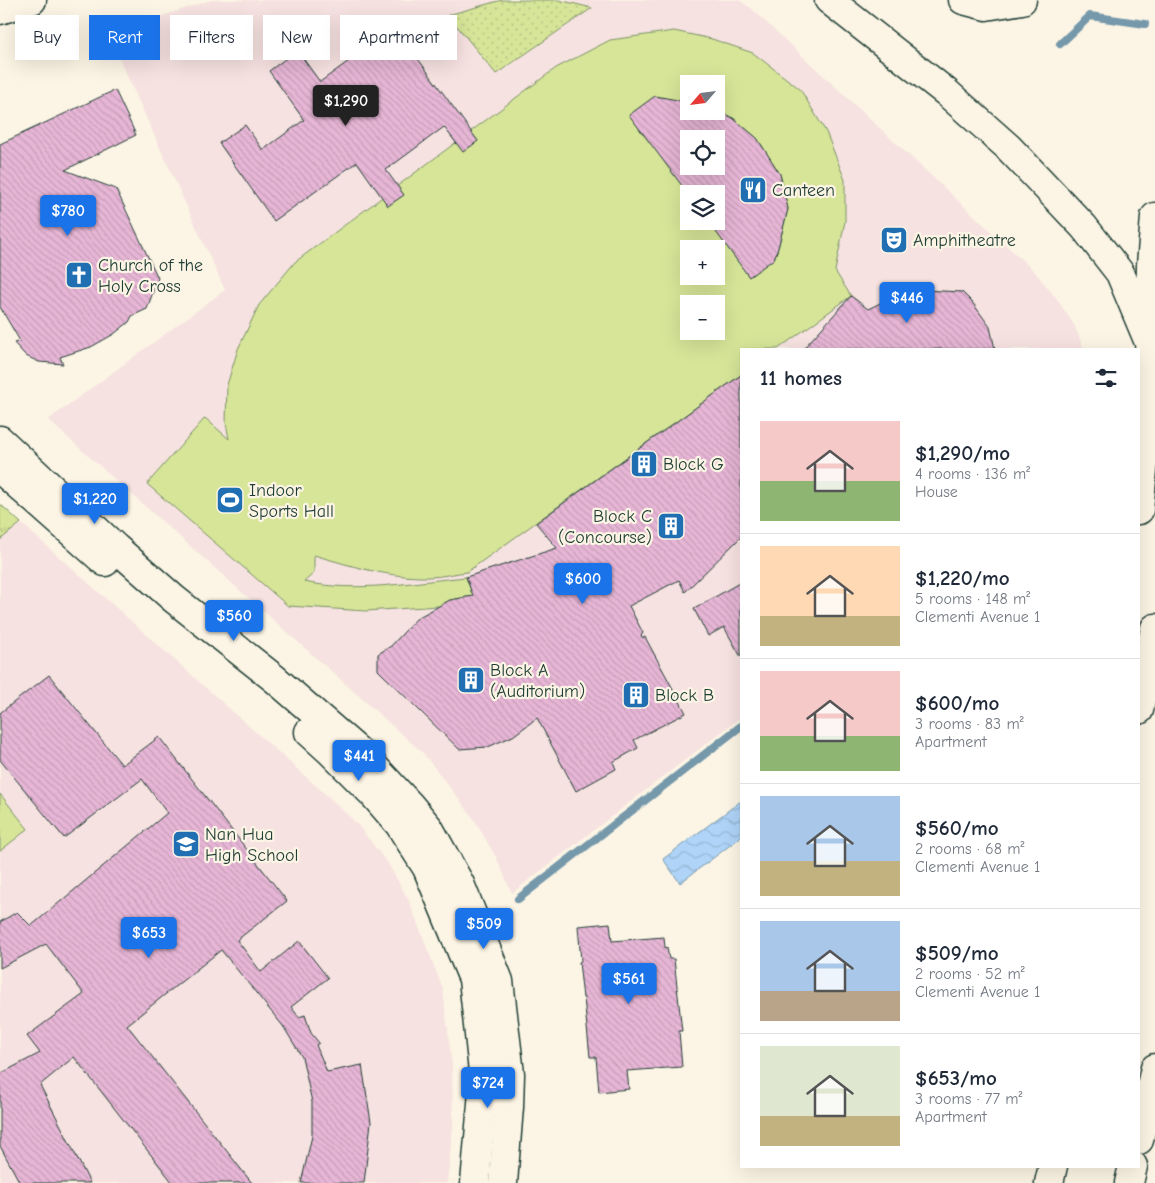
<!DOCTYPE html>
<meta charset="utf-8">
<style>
:root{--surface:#fff;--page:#f2f2f3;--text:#1f2937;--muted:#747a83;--line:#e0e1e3;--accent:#1a73e8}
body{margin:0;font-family:"Comic Neue",sans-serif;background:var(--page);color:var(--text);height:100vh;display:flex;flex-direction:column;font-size:19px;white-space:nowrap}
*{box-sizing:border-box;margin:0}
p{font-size:16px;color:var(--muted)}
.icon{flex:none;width:28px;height:28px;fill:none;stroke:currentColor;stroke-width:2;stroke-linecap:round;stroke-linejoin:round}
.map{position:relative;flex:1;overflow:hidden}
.drawer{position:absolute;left:740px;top:348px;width:400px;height:820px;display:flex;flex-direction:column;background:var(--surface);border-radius:0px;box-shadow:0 5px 20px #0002}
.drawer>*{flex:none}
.hud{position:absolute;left:15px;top:15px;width:475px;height:45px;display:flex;gap:10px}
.needle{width:32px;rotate:242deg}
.controls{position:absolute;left:680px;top:75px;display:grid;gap:10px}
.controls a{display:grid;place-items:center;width:45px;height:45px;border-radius:0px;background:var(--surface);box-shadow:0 5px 20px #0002;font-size:25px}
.price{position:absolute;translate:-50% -42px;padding:0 11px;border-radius:5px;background:var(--accent);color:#fff;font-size:16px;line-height:32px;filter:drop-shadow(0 1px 2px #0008)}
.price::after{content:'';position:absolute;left:50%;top:30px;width:15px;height:11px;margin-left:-8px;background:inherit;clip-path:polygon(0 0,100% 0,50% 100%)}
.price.current{background:#222;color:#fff}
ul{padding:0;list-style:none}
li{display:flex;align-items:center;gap:15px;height:125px;padding:0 20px}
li+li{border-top:1px solid var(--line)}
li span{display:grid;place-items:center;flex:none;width:140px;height:100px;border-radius:0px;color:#555}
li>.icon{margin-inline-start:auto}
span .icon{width:60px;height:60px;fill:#fffc;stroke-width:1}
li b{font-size:21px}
h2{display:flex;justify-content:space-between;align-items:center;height:60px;padding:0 20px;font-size:21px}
.chip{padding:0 18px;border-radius:0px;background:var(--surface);box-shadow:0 5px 20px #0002;font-size:18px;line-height:45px}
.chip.current{background:var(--accent);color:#fff}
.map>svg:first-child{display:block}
</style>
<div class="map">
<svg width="1155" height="1183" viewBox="0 0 1155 1183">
<defs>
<pattern id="grass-tufts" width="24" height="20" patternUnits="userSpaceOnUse" patternTransform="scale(1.25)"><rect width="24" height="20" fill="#d6e598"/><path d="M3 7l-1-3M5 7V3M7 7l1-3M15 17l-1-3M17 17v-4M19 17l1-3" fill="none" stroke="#b7c584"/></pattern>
<pattern id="park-dots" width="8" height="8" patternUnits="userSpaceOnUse" patternTransform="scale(1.25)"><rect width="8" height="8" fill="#d6e598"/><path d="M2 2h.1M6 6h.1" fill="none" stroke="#b7c584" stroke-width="1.8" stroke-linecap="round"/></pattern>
<pattern id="water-waves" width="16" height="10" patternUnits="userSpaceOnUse" patternTransform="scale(1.25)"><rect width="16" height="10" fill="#afd4f8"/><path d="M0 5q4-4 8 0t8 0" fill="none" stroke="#96b7d5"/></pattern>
<pattern id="building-back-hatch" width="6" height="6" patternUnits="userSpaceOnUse" patternTransform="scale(1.25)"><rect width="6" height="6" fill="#e7b6d6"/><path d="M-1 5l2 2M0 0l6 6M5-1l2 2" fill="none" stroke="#c69db8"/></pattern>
</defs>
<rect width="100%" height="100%" fill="#fcf5e5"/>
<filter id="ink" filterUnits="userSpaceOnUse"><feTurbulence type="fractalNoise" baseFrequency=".02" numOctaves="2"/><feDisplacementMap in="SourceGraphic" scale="10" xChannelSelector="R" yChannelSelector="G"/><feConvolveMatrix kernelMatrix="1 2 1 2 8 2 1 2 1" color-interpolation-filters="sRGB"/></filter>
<g filter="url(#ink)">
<g fill="#f6e2e0" fill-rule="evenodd">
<path d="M211,0H739L752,9L900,147L1034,271L1057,299L1074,325L1084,349H741V717L512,893L496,857L472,816L423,753L48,420L225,290L108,34ZM689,84H716V111H689ZM689,139H716V166H689ZM689,194H716V221H689ZM689,249H716V276H689ZM689,304H716V331H689Z"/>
<polygon points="21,523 332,800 357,824 389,865 409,901 443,989 452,1066 453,1127 447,1183 0,1183 0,540"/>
</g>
<polygon fill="url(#grass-tufts)" stroke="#7a9166" points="0,504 21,523 0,540"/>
<polygon fill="url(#park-dots)" stroke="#7a9166" points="502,0 559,0 592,8 496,74 448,15"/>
<g fill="#d6e598" stroke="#7a9166" fill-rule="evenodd">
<path d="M674,31L712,39L753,53L800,89L826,132L845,180V221L835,271L851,296L778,349H741V375L467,572C455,573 442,577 429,577C390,578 351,566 314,555V573L304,582C357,593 413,582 466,577L473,596L450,600L439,606L366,611L288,606L147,484L205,418L229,439L226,423L227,385L238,349L259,305L295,262L556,68L610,40ZM689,84H716V110L733,118L757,138L780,174L788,209L778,248L774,259L716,221H689ZM689,249H716V276H689ZM689,304H716V331H689Z"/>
<polygon points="0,794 28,829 0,851"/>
</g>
<polygon fill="url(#water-waves)" stroke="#7598aa" points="741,801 741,837 680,883 663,859"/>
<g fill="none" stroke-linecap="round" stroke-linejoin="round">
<g stroke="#7598aa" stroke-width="8">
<polyline points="1060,44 1090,16 1145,24"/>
<polyline points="518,899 741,726"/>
</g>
</g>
<g fill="url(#building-back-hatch)" stroke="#1f3d34" fill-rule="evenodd">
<polygon points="375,42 388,59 413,52 478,141 463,152 444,127 386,170 404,195 388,206 357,162 274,221 219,143 245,125 263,150 304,120 269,71 297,50 320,82"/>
<polygon points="115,90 136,135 65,170 116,189 158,278 147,309 132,316 129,322 114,334 91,347 60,357 63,364 39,362 26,356 14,343 20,341 0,307 0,144"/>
<path d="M655,96L689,102V111L716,110L733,118L757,138L780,174L788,209L778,248L774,259L749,277L708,221H716V194H689V195L629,115ZM689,139H716V166H689Z"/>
<polygon points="923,290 962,292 972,302 990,327 995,349 803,349 851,296 868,309 899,294"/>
<polygon points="741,375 741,537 685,592 679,580 629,606 643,633 641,636 643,638 645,637 686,713 634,740 638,748 613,762 616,769 576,791 537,718 513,736 488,747 459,749 378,670 378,654 391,646 417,618 450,600 473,596 466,577 557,548 536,523"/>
<polygon points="741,582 741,657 724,627 708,636 694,609"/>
<polygon points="49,675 122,765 159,737 287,901 237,940 261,972 299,941 328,978 291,1007 299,1017 305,1015 311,1033 319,1043 316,1045 327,1072 362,1065 371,1122 364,1183 301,1183 312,1136 312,1102 302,1057 283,1026 221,950 127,1025 252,1183 173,1183 74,1057 40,1085 90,1183 20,1183 0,1146 0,1074 40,1053 27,1036 84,994 46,944 0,968 0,922 17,912 31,926 167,813 142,779 64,838 0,760 0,713"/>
<polygon points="610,923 612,941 664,937 665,948 667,947 669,959 674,959 682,1031 679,1031 682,1067 627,1071 629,1089 599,1092 596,1057 590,1057 584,998 583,998 579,962 581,961 578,926"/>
</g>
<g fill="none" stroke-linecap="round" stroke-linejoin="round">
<g stroke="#1f3d34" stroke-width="31">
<g id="street">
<polyline points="0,440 116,548 174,599 275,679 365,757 409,804 429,828 460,884 499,981 510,1074 509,1107 503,1183"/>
<polyline points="0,469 105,562"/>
<polyline points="309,732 330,751 373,794 399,824 427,868 473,979 484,1081 475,1183"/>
</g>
</g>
<g stroke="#1f3d34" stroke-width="31">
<polyline id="primary" points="0,10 32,0"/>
</g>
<g stroke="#1f3d34" stroke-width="31">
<g id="highway">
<polyline points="829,0 946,92 1008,147 1084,227 1120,273 1148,340"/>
<polyline points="963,0 986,6 1022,0"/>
<polyline points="1139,510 1148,420 1151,265 1155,217"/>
<polyline points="1139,710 1155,628"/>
<polyline points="1139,1140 1155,1068"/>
<polyline points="1049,1183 1053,1166"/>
<polyline points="1129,1183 1133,1166"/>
</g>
</g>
<use href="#street" stroke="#fcf5e5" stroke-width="28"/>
<use href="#primary" stroke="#fcf5e5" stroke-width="28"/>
<use href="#highway" stroke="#fcf5e5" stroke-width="28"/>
</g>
</g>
<defs>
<g id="restaurant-square" transform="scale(1.4375)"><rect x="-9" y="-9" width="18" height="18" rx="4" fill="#1f6fb2" stroke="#fcf5e5"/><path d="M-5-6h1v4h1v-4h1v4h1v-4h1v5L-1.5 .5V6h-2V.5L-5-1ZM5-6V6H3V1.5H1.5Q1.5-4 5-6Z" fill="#fff"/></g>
<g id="theatre-square" transform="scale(1.4375)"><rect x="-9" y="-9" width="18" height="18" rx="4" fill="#1f6fb2" stroke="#fcf5e5"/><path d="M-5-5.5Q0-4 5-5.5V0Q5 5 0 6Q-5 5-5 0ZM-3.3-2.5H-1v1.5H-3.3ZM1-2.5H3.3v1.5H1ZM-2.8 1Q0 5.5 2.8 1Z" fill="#fff"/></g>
<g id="church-square" transform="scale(1.4375)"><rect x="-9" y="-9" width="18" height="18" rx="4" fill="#1f6fb2" stroke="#fcf5e5"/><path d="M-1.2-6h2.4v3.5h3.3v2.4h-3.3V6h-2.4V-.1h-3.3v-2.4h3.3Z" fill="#fff"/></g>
<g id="building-square" transform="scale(1.4375)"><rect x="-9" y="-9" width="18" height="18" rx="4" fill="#1f6fb2" stroke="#fcf5e5"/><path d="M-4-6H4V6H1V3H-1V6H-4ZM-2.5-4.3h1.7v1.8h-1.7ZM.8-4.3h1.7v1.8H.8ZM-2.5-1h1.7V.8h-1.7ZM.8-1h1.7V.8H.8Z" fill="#fff"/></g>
<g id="stadium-square" transform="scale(1.4375)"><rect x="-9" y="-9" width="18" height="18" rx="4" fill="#1f6fb2" stroke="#fcf5e5"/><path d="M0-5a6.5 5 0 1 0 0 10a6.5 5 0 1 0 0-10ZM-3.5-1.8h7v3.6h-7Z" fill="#fff"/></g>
<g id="school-square" transform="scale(1.4375)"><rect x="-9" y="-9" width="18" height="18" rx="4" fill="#1f6fb2" stroke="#fcf5e5"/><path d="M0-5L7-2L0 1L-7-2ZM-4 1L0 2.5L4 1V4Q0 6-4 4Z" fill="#fff"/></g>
</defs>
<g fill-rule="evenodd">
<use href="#restaurant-square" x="753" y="190"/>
<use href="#theatre-square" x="894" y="240"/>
<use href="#church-square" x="79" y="275"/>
<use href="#building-square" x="644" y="464"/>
<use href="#stadium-square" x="230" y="500"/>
<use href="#building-square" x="671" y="526"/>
<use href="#building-square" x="471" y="680"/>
<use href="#building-square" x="636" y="695"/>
<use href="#school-square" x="186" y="844"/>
</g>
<g text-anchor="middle" stroke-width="4.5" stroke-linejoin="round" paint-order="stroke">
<g font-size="18" fill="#1f3d34" stroke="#fcf5e5" text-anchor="start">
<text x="772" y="196">Canteen</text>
<text x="913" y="246">Amphitheatre</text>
<text x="98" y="271">Church of the<tspan x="98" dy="21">Holy Cross</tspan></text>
<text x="663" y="470">Block G</text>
<text x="249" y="496">Indoor<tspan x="249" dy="21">Sports Hall</tspan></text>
<text x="652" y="522" text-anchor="end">Block C<tspan x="652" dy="21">(Concourse)</tspan></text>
<text x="490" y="676">Block A<tspan x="490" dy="21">(Auditorium)</tspan></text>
<text x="655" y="701">Block B</text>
<text x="205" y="840">Nan Hua<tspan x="205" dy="21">High School</tspan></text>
</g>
</g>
</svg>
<div class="controls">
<a><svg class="needle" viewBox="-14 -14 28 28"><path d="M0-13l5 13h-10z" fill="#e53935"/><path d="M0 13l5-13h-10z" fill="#747a83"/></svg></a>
<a><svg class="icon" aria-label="locate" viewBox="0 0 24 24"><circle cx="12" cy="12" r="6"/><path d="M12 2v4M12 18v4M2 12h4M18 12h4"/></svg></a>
<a><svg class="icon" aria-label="layers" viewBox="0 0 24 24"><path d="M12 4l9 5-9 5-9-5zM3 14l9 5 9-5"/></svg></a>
<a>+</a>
<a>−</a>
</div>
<b class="price current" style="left:346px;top:127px">$1,290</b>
<b class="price" style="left:68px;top:237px">$780</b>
<b class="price" style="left:907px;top:324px">$446</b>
<b class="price" style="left:95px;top:525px">$1,220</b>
<b class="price" style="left:583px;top:605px">$600</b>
<b class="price" style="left:234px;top:642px">$560</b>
<b class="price" style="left:359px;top:782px">$441</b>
<b class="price" style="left:484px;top:950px">$509</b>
<b class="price" style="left:149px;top:959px">$653</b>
<b class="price" style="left:629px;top:1005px">$561</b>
<b class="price" style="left:488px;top:1109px">$724</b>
<div class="hud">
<a class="chip">Buy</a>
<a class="chip current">Rent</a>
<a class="chip">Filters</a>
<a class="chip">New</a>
<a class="chip">Apartment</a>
</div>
<section class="drawer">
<h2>11 homes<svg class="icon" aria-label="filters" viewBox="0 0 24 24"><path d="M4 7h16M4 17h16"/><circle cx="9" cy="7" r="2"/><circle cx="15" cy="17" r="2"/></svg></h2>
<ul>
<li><span style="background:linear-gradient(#f6c9c9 60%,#8fb573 0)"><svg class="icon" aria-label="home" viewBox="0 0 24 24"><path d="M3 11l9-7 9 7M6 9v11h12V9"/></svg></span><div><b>$1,290/mo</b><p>4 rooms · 136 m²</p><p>House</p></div></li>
<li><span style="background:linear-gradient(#ffd9b3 70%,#c2b280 0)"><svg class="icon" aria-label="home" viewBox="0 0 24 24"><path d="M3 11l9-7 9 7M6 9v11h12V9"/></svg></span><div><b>$1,220/mo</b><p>5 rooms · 148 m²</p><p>Clementi Avenue 1</p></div></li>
<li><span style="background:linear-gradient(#f6c9c9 65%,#8fb573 0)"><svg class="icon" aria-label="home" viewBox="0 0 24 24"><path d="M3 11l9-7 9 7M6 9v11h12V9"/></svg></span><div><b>$600/mo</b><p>3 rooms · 83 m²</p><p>Apartment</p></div></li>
<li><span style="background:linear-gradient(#a9c7e8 65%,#c2b280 0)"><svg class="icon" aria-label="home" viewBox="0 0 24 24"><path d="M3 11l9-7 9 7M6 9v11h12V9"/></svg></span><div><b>$560/mo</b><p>2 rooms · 68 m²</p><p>Clementi Avenue 1</p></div></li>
<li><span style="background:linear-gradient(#a9c7e8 70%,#b9a48a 0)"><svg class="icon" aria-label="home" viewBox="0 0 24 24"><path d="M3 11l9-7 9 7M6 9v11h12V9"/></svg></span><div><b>$509/mo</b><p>2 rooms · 52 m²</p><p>Clementi Avenue 1</p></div></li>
<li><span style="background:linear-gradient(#dfe7d0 70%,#c2b280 0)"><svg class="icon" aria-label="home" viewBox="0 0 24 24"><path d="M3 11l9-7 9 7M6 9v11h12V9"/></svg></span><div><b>$653/mo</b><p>3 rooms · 77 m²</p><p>Apartment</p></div></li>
</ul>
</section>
</div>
